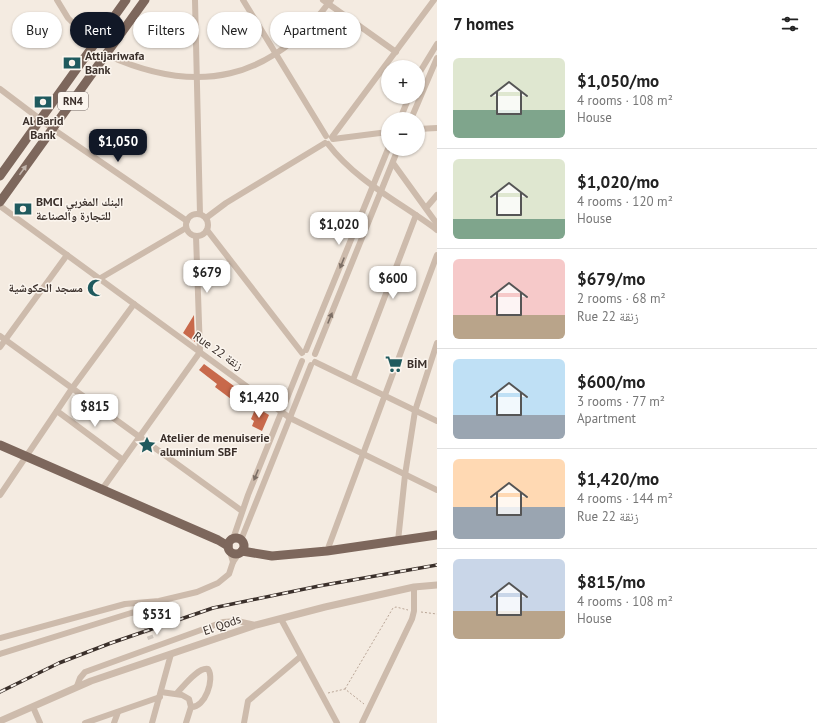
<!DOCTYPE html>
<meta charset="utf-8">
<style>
:root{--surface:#fff;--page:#f6f6f6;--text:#222;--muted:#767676;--line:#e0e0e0;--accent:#111827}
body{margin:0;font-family:"PT Sans","Noto Naskh Arabic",sans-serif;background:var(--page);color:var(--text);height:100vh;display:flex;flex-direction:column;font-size:15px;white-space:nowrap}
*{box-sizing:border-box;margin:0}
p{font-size:13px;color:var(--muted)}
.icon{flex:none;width:22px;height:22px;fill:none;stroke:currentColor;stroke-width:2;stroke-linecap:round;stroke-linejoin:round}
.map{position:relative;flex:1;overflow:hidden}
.side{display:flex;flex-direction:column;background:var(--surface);width:380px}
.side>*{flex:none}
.banner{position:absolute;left:12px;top:12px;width:365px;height:36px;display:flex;gap:8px}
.fabs{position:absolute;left:381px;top:60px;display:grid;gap:8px}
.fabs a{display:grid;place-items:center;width:44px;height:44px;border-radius:50%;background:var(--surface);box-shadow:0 1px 3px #0004;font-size:20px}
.price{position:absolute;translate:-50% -34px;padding:0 9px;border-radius:8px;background:#fff;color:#222;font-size:13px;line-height:26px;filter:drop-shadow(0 1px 2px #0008)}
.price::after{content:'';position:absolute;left:50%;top:24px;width:12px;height:9px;margin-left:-6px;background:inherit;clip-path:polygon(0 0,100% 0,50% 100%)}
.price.selected{background:var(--accent);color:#fff}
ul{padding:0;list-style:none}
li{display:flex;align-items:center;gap:12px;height:100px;padding:0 16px}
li+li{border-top:1px solid var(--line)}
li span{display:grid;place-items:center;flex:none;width:112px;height:80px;border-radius:6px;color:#555}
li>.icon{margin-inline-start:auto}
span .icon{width:48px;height:48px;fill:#fffc;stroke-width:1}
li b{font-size:17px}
h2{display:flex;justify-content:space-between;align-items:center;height:48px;padding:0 16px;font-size:17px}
.pill{padding:0 14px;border-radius:18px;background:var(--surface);box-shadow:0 1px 3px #0004;font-size:14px;line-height:36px}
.pill.selected{background:var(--accent);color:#fff}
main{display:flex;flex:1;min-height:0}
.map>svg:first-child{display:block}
</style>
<main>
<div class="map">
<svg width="437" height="723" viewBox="0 0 437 723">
<rect width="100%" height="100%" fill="#f4ebe1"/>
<g fill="#c8694b">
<polygon points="194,315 194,316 195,342 183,333"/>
<polygon points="204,364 238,389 231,399 215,387 217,384 199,370"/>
<polygon points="256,407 269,415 262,431 252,426 254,421 251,419"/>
</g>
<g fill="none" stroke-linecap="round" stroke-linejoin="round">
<polyline stroke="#cfc6bd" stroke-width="6" stroke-dasharray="6 3" stroke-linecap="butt" points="143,619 151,639"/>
<g stroke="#b9a596" stroke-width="1" stroke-dasharray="2 2" stroke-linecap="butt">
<polyline points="421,612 437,614"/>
<polyline points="345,689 393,608 396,607 408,610"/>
<polyline points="328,693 345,689 364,704"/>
</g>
<g stroke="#cdbbac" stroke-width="6">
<polyline points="57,0 68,18 94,44"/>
<polyline points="195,0 200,214"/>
<polyline points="243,0 326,136"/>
<polyline points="323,0 396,52"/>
<path d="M107,55C197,96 271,81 331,0"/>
<polyline points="418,75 437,44"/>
<polyline points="0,89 53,129 187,221"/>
<polyline points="400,119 409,97"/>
<polyline points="411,119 437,58"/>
<polyline points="418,129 437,128"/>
<polyline points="332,137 434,0"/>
<polyline points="333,139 388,132"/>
<path d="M328,144C357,182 400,202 437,230"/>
<polyline points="393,163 437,224"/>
<polyline points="0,206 290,418 437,490"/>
<polyline points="426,208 437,195"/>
<circle cx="197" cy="225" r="11"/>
<polyline points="206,218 226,203 325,143"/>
<polyline points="207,230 302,353"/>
<polyline points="99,279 186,228"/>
<polyline points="0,336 242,511"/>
<polyline points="0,347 67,255"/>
<polyline points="306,350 388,149"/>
<polyline points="315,354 398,149"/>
<polyline points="315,362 437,421"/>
<polyline points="353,380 416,215"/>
<polyline points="57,411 123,460"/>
<polyline points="103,488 200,352 196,236"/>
<polyline points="0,495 73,387 134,304"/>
<polyline points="233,539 248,495 302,361"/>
<polyline points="241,540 311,365"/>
<polyline points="398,541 405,475 415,411 437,343"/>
<polyline points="327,551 437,255"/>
<polyline points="230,552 233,562 239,553"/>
<polyline points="281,619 337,723"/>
<polyline points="0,638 125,604 159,601 197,592 218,583 229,574 233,562"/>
<polyline points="0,654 131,613 136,612 143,619"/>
<polyline points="77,686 80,678 85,672 223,622 237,621 256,625"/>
<polyline points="161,692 182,695 189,699 191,707 186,723"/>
<path d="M177,693C184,686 198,667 208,669C215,679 205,708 191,707"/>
<polyline points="33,707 40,723"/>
<polyline points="85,723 160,697"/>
<polyline points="114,723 118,712"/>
<polyline points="152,723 171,654"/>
<polyline points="244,723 248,701 300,657"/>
<polyline points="362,723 412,619 414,611 414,587"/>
</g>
<polyline stroke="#cdbbac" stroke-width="7" points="0,721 91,681 256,625 325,607 414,587 437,585"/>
<g stroke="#7d675c" stroke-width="9">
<polyline points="0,176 126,0"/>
<polyline points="0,202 145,0"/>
<polyline points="0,445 218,540 228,546"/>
<circle cx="236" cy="546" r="8"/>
<polyline points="242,551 272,556 327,551 437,535"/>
</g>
<g stroke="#3b302b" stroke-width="3.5">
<polyline id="rail" points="0,692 59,663 111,643 213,608 319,586 437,565"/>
</g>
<use href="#rail" stroke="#fbf5ee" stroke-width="2" stroke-dasharray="6" stroke-linecap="butt"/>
</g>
<defs><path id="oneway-solid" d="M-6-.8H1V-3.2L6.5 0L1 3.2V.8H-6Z"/></defs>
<use fill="#c2b5ac" href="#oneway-solid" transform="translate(23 170) rotate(-54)"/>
<g fill="#7d6f65">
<use href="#oneway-solid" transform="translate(342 263) rotate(112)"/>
<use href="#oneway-solid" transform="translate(330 318) rotate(-68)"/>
<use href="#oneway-solid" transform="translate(256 475) rotate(112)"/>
</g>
<defs>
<g id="bank-bare" transform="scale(1.38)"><path d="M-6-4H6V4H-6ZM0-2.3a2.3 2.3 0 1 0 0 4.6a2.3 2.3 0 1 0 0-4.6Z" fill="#1f5a5e" stroke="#fbf5ee" stroke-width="2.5" paint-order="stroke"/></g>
<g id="mosque-bare" transform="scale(1.38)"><path d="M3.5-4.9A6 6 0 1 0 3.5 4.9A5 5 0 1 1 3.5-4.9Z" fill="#1f5a5e" stroke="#fbf5ee" stroke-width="2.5" paint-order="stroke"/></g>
<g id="supermarket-bare" transform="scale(1.38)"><path d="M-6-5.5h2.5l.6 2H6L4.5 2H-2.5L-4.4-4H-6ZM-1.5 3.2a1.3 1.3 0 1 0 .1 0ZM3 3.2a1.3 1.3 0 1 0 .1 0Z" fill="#1f5a5e" stroke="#fbf5ee" stroke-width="2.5" paint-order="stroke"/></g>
<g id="sight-bare" transform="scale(1.38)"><path d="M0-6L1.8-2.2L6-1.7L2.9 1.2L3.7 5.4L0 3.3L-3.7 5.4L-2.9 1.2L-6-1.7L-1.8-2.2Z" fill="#1f5a5e" stroke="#fbf5ee" stroke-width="2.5" paint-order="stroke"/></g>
</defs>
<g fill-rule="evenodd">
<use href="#bank-bare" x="72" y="63"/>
<use href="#bank-bare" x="43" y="102"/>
<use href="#bank-bare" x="23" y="209"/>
<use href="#mosque-bare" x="96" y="288"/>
<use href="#supermarket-bare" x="394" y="364"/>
<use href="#sight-bare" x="147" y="445"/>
</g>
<g text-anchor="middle" stroke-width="3" stroke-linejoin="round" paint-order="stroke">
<rect fill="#fbf5ee" stroke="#756b66" stroke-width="1" x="58" y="92" width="30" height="18" rx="3"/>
<g font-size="11" font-weight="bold" fill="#3b302b">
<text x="73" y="105">RN4</text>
</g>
<g font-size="12" font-weight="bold" fill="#3b302b" stroke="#fbf5ee" text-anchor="start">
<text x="85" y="60">Attijariwafa<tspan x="85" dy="14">Bank</tspan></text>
<text x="43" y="125" text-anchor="middle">Al Barid<tspan x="43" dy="14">Bank</tspan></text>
<text x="36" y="206">BMCI البنك المغربي<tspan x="36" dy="14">للتجارة والصناعة</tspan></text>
<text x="83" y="292" text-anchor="end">مسجد الحكوشية</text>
<text x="407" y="368">BİM</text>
<text x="160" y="442">Atelier de menuiserie<tspan x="160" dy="14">aluminium SBF</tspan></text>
</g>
<g font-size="12" fill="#3b302b" stroke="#fbf5ee">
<text transform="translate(218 351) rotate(35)" y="4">Rue 22 زنقة</text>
<text transform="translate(222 625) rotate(-19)" y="4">El Qods</text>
</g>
</g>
</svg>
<div class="fabs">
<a>+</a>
<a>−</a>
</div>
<b class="price selected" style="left:118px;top:163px">$1,050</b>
<b class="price" style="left:339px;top:246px">$1,020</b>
<b class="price" style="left:207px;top:294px">$679</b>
<b class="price" style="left:393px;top:300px">$600</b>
<b class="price" style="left:259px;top:419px">$1,420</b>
<b class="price" style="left:95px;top:428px">$815</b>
<b class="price" style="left:157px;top:636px">$531</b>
<div class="banner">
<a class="pill">Buy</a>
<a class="pill selected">Rent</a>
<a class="pill">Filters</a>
<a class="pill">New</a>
<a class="pill">Apartment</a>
</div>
</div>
<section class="side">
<h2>7 homes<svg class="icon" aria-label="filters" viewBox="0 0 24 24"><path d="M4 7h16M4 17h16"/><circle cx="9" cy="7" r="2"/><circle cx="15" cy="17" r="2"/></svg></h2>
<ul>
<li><span style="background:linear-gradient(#dfe7d0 65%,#7fa58c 0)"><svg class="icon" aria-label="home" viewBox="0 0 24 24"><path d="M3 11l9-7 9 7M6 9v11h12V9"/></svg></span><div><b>$1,050/mo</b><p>4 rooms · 108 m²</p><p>House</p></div></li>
<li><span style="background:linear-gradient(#dfe7d0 75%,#7fa58c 0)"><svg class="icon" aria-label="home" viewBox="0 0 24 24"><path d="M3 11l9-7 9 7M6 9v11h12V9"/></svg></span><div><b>$1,020/mo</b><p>4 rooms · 120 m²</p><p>House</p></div></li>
<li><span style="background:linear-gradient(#f6c9c9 70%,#b9a48a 0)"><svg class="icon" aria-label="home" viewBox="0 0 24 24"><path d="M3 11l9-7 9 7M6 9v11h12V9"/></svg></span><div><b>$679/mo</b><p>2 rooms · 68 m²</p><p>Rue 22 زنقة</p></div></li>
<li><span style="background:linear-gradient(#bfe0f5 70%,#9aa5b1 0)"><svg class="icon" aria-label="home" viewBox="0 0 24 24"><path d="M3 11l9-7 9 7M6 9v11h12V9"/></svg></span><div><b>$600/mo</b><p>3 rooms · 77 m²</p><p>Apartment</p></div></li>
<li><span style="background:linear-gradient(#ffd9b3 60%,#9aa5b1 0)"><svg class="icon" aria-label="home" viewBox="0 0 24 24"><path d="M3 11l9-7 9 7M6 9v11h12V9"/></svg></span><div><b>$1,420/mo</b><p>4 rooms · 144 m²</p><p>Rue 22 زنقة</p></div></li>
<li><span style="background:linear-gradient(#c9d6e8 65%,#b9a48a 0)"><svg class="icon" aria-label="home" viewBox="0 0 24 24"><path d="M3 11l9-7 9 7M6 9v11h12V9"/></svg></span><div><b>$815/mo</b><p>4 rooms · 108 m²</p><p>House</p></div></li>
</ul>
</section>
</main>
